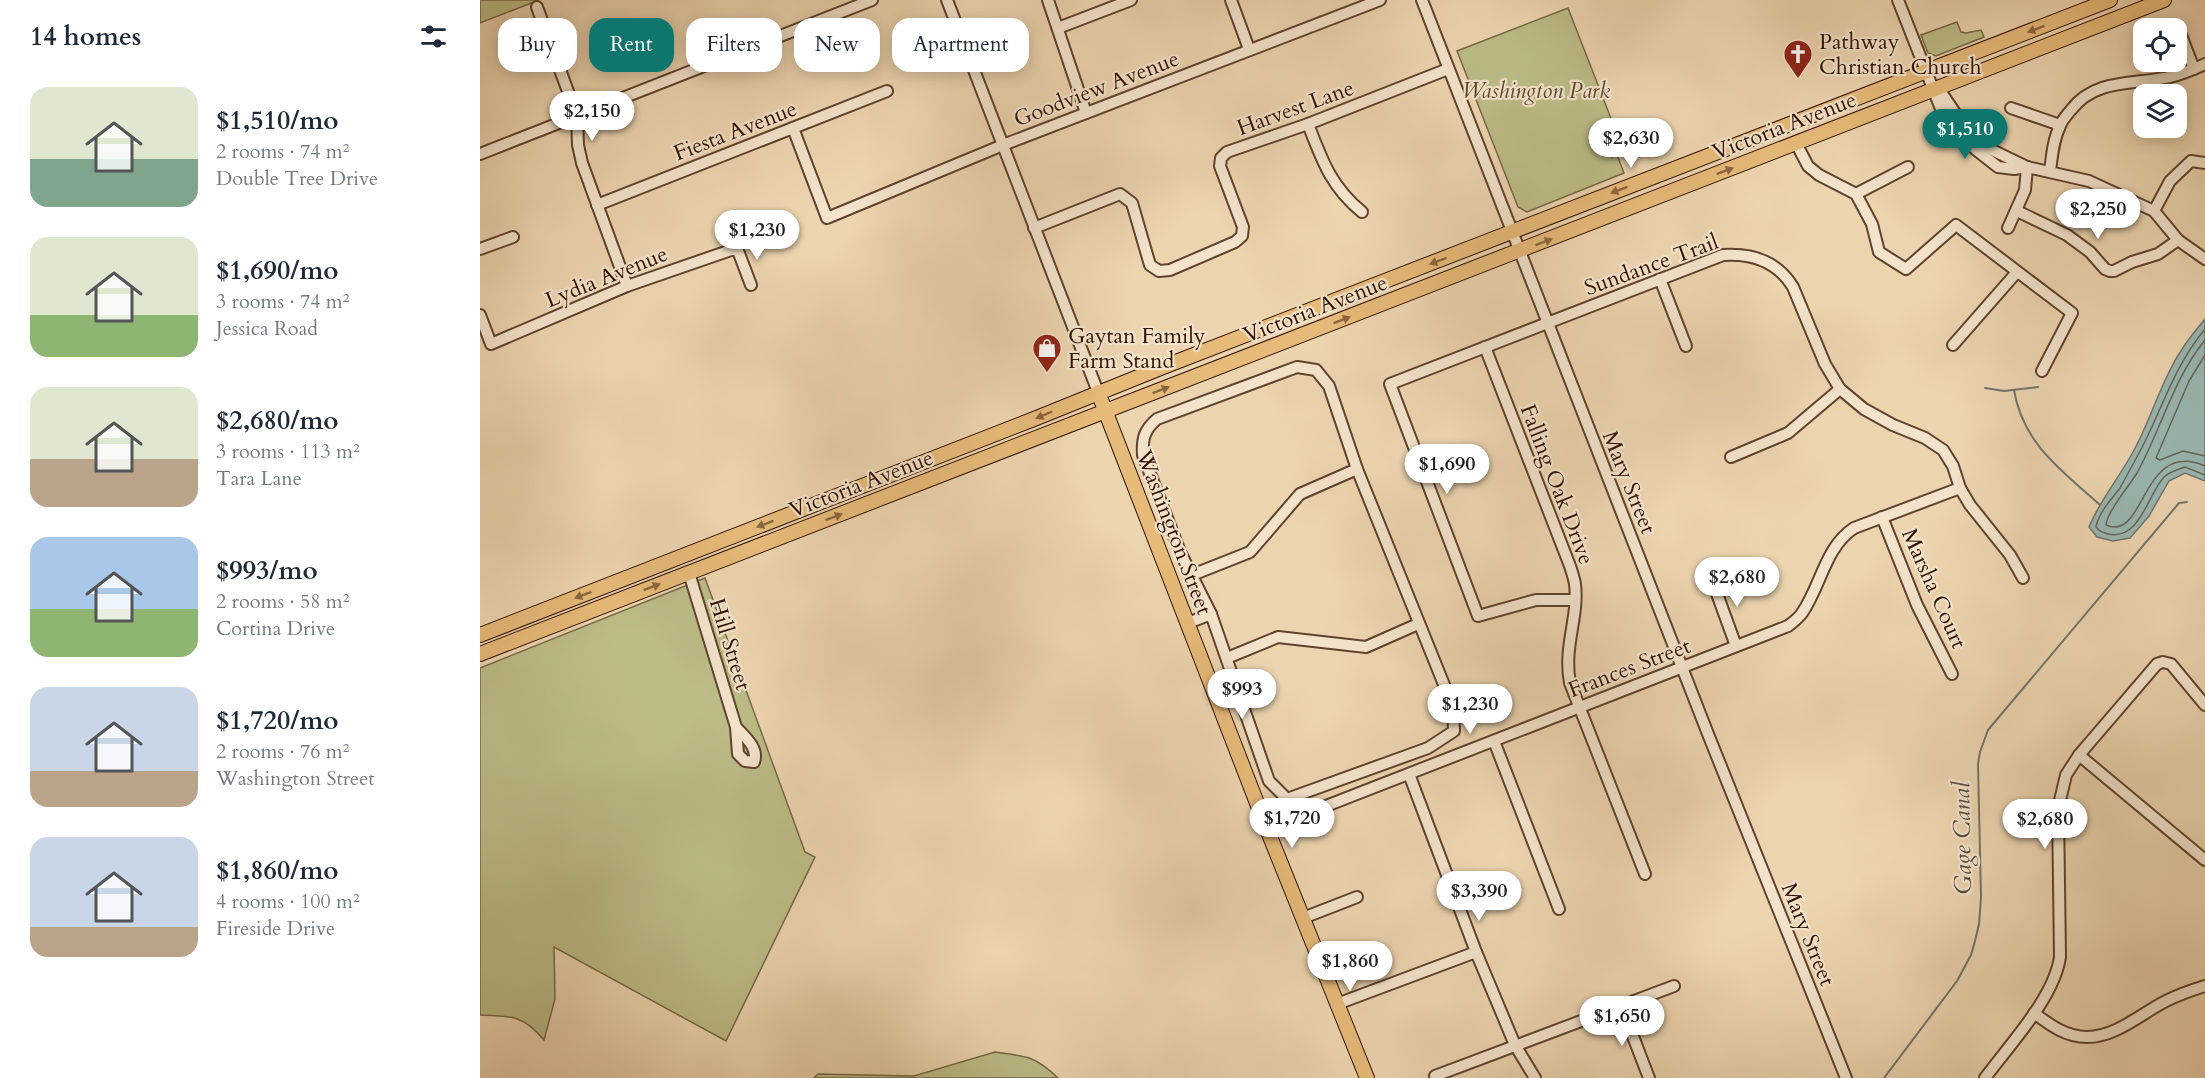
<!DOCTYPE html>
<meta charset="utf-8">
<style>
:root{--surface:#fff;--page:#f2f2f3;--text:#1f2937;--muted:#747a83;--accent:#0f766e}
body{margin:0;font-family:Cardo,serif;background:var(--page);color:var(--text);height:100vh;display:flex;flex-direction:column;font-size:22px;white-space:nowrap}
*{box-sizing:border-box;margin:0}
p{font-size:20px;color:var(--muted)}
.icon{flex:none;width:33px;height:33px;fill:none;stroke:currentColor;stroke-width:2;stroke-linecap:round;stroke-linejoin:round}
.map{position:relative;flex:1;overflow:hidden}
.side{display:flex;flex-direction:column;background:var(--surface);width:480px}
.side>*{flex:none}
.banner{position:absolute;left:18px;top:18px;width:570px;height:54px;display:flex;gap:12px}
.controls{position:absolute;left:1653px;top:18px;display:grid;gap:12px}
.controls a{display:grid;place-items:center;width:54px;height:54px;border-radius:12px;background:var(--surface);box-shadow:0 3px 15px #0003;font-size:30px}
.price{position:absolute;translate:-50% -51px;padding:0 14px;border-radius:21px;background:#fff;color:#222;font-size:20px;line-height:39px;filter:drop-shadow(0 2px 3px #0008)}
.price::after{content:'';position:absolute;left:50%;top:36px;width:18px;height:14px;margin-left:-9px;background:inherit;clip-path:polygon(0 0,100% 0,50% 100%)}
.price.current{background:var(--accent);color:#fff}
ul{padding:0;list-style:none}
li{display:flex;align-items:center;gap:18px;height:150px;padding:0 30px}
li span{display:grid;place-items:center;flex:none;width:168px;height:120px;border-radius:18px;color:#555}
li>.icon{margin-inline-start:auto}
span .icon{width:72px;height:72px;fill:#fffc;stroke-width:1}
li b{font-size:26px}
h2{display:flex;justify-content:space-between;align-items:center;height:72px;padding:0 30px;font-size:26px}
.tag{padding:0 21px;border-radius:18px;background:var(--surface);box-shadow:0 3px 15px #0003;font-size:21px;line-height:54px}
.tag.current{background:var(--accent);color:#fff}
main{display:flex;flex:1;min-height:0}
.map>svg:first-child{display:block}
</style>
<main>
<section class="side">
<h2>14 homes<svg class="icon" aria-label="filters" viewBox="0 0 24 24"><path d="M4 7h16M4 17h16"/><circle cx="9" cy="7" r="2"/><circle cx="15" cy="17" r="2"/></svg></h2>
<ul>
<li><span style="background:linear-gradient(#dfe7d0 60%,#7fa58c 0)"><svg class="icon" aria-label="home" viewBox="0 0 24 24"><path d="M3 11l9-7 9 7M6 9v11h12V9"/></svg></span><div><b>$1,510/mo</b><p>2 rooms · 74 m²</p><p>Double Tree Drive</p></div></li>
<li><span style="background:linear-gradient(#dfe7d0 65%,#8fb573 0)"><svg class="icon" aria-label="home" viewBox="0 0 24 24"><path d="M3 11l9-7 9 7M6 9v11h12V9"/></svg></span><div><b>$1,690/mo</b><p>3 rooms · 74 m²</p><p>Jessica Road</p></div></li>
<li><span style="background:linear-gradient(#dfe7d0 60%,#b9a48a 0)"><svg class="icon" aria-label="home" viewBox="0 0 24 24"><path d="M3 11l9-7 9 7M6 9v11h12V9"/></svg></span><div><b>$2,680/mo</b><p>3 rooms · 113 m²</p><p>Tara Lane</p></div></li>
<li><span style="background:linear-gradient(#a9c7e8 60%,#8fb573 0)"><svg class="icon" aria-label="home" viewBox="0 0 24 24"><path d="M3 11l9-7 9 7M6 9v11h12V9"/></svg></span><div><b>$993/mo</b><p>2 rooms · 58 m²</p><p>Cortina Drive</p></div></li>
<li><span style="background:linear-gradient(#c9d6e8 70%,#b9a48a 0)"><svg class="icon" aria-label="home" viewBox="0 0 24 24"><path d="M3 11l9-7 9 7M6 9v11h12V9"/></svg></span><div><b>$1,720/mo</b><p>2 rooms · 76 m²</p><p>Washington Street</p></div></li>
<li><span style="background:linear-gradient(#c9d6e8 75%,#b9a48a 0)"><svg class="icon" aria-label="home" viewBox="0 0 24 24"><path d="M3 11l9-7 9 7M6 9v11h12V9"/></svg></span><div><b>$1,860/mo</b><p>4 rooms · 100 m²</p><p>Fireside Drive</p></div></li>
</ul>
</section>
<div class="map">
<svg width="1725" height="1078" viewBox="0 0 1725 1078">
<rect width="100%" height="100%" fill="#ecd4af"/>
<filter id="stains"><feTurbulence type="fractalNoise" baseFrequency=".00333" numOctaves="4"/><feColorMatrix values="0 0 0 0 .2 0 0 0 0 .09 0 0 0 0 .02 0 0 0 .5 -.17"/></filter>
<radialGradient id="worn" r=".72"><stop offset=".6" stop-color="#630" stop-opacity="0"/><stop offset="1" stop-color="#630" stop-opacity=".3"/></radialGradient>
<g fill="#bcbc87" stroke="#776845" stroke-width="1.5">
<polygon points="0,0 59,0 0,23"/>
<polygon points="1088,8 1132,121 1127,123 1129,129 1122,132 1132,157 1137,155 1144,173 1047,212 1038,207 977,51"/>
<polygon points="1477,22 1481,32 1486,33 1501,30 1504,37 1456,56 1448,53 1441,35"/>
<path d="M225,578L325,852L335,857L246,1041L74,947L75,999L64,1040C43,1015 32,1016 0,1015V668Z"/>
<path d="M515,1052C546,1056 555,1056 578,1078H334L338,1074L434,1076Z"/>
</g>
<path fill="#99b7b1" stroke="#70756b" stroke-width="1.5" d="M1725,319V481L1705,473L1689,481L1669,516L1650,538L1633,541L1617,537L1609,527C1620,500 1639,478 1653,452C1667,427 1676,398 1689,372C1698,353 1711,335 1725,319Z"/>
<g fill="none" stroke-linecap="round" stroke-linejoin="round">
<g stroke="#66655a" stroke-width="1.5">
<path d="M1725,329C1692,369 1682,411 1658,455C1652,466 1646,477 1640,488C1631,500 1619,512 1616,527C1620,532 1622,532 1628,534C1660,541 1668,494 1684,477C1689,472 1699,469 1705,467L1725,475"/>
<path d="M1725,340C1693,379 1681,430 1657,473C1649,486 1627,512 1626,525C1666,543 1661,438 1725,466"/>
<polyline points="1725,355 1709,381 1676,458 1680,460 1703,451 1725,456"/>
</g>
<g stroke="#70756b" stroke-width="2">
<polyline points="1505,388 1524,391 1558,387"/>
<path d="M1534,390C1543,444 1582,471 1620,505"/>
<polyline points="1404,1078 1477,981 1491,955 1495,941 1499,924 1501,897 1498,764 1500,752 1508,730 1699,503 1707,502"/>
</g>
<g stroke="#60432e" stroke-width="14">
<g id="minor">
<polyline points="467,0 618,392"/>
<polyline points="568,0 606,113"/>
<polyline points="751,0 769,49"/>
<polyline points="942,0 1228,734 1366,1078"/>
<polyline points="1418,0 1461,109 1469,121 1495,149 1518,167 1534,169 1547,167 1609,181 1674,211 1698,240 1725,259"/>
<polyline points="57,7 97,116 98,145 102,163 147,286"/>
<polyline points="578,28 651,0"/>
<polyline points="1701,35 1714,69"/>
<polyline points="1454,89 1463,95 1477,116 1505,145 1514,151 1547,167"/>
<polyline points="1531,108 1580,125"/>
<path d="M828,124C842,160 851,187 882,212"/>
<polyline points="313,128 347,218 523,145 900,0"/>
<polyline points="1316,143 1328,166 1339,175 1376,194 1392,224 1399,252 1426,269 1476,225 1592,313 1562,371"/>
<polyline points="0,154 392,0"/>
<path d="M1570,171C1572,156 1573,140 1580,126C1582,120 1587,115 1591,110C1615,78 1654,85 1690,77C1702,74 1714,69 1725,64"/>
<polyline points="1376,194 1428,167"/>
<polyline points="117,205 407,91"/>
<polyline points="1537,211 1587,235 1610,252 1625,269 1630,271 1634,271 1652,262 1678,254 1698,240"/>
<polyline points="1674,211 1690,181 1711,161 1725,163"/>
<polyline points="554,228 640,194 652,203 670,265 679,271 690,270 755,242 762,236 763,227 740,166 741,158 747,152 828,124 968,69"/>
<polyline points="1528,228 1545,190 1547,167"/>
<polyline points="0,249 33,237"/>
<polyline points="1180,279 1206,346"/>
<polyline points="0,315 11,344 147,286 257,248 271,285"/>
<polyline points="1473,345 1537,272"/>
<path d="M1005,347L1090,566C1092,572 1094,578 1095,584C1099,618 1083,646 1090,683L1165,874"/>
<path d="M817,367L836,370L849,386L877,469L973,707L974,731L948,748L807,799L789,781L731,614L700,552L663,455C662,439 664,430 677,419Z"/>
<polyline points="1251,457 1308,433 1360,389"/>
<polyline points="1402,517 1437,605 1472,674"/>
<path d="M209,573L256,727L258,754L265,761L274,762C279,748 265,737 256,727"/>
<polyline points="712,575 770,552 820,494 877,469"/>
<polyline points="1232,580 1256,646"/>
<path d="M1095,600H1056L998,616L910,384L1243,255C1272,253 1297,261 1313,287L1345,364L1360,389L1384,409L1413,425L1445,438L1463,450L1473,466L1480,488L1490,505L1530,555L1543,578"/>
<polyline points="708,623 731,614"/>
<polyline points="747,658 798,637 886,647 938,624"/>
<polyline points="1014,741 1079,909"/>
<polyline points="1599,755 1725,860"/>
<polyline points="929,774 996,952 1035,1045 1055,1078"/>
<path d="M787,829L1308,626C1313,622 1319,618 1322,613C1341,586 1345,547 1374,528L1480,488"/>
<polyline points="823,918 877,897"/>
<polyline points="857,1004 996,952"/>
<polyline points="1141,1005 1169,1078"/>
<path d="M1554,1013C1570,1025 1586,1037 1607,1037C1636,1037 1662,1013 1686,1001C1698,995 1712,990 1725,986"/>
<polyline points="956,1078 955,1076 1194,986"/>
<path d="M1505,1078C1530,1044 1574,998 1580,957L1578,809L1586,775L1599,755L1677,664L1683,662L1691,664L1725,705"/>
</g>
</g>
<g stroke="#321303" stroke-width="16">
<g id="major">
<polyline points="618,392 787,829 887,1078"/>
<polyline points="0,635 554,419 683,367 1630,0"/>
<polyline points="0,654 1684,0"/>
</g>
</g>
<use href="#minor" stroke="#f3e3cb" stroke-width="10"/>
<use href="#major" stroke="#e6ba78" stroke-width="14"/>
</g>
<defs><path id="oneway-solid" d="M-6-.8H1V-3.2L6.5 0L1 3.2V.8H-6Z" transform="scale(1.5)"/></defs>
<g fill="#8c663e">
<use href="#oneway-solid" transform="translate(1556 29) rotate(159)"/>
<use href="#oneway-solid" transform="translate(1245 171) rotate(-21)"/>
<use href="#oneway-solid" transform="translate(1139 190) rotate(159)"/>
<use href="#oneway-solid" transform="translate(1064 242) rotate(-21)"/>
<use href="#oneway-solid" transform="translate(958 261) rotate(159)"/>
<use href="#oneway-solid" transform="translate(862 320) rotate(-21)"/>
<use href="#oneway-solid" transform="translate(681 390) rotate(-21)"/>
<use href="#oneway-solid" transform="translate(564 415) rotate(157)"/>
<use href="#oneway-solid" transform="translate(354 517) rotate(-21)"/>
<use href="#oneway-solid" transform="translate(285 524) rotate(159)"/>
<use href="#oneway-solid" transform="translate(172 587) rotate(-21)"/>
<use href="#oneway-solid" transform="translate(103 595) rotate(159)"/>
</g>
<defs>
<g id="church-pin" transform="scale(1.5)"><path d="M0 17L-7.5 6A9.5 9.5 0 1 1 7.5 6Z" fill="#8f2418" stroke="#f3e3cb"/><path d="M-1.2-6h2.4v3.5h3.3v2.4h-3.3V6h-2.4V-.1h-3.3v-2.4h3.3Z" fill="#fff"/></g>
<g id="shop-pin" transform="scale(1.5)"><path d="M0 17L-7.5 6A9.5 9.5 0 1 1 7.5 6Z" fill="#8f2418" stroke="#f3e3cb"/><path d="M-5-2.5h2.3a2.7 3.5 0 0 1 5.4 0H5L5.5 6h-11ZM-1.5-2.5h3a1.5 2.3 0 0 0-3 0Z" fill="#fff"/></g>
</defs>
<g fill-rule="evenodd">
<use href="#church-pin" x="1318" y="54"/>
<use href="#shop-pin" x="567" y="348"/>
</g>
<g text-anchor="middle" stroke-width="4.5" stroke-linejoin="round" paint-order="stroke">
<g font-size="22" fill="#321303" stroke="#f3e3cb" text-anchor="start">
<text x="1339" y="49">Pathway<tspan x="1339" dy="25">Christian Church</tspan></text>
<text x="588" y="343">Gaytan Family<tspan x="588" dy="25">Farm Stand</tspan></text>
</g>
<g font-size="22" fill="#321303" stroke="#f3e3cb">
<text transform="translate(616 88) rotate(-21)" y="8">Goodview Avenue</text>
<text transform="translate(815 107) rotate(-20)" y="8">Harvest Lane</text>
<text transform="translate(1304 125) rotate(-21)" y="8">Victoria Avenue</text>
<text transform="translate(255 130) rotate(-21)" y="8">Fiesta Avenue</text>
<text transform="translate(1171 264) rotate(-20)" y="8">Sundance Trail</text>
<text transform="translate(126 276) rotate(-22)" y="8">Lydia Avenue</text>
<text transform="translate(835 308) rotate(-21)" y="8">Victoria Avenue</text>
<text transform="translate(1150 482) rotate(68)" y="8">Mary Street</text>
<text transform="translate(381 483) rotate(-21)" y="8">Victoria Avenue</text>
<text transform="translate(1078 484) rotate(69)" y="8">Falling Oak Drive</text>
<text transform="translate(695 532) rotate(69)" y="8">Washington Street</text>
<text transform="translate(1455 588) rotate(66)" y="8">Marsha Court</text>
<text transform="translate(251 644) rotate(73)" y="8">Hill Street</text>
<text transform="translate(1149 667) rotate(-21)" y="8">Frances Street</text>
<text transform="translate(1329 934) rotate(68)" y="8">Mary Street</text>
</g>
<g font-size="22" font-style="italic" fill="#5b462b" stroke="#f3e3cb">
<text x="1056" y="98">Washington Park</text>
</g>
<g font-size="24" font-style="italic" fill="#564c40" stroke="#f3e3cb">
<text transform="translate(1482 838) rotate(-91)" y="8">Gage Canal</text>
</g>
</g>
<rect width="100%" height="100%" filter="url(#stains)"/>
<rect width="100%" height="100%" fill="url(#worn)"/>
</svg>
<div class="controls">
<a><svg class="icon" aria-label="locate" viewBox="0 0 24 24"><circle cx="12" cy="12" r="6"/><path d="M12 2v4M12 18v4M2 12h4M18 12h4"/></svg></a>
<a><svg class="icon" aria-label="layers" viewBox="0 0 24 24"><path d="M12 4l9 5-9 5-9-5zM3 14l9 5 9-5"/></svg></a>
</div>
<b class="price" style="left:112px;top:142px">$2,150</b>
<b class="price current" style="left:1485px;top:160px">$1,510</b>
<b class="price" style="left:1151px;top:169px">$2,630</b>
<b class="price" style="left:1618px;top:240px">$2,250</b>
<b class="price" style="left:277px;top:261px">$1,230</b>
<b class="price" style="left:967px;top:495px">$1,690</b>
<b class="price" style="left:1257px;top:608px">$2,680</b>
<b class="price" style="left:762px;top:720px">$993</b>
<b class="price" style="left:990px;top:735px">$1,230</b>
<b class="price" style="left:812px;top:849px">$1,720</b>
<b class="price" style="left:1565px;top:850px">$2,680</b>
<b class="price" style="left:999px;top:922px">$3,390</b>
<b class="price" style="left:870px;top:992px">$1,860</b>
<b class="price" style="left:1142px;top:1047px">$1,650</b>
<div class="banner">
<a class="tag">Buy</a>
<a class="tag current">Rent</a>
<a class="tag">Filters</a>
<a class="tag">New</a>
<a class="tag">Apartment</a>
</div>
</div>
</main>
